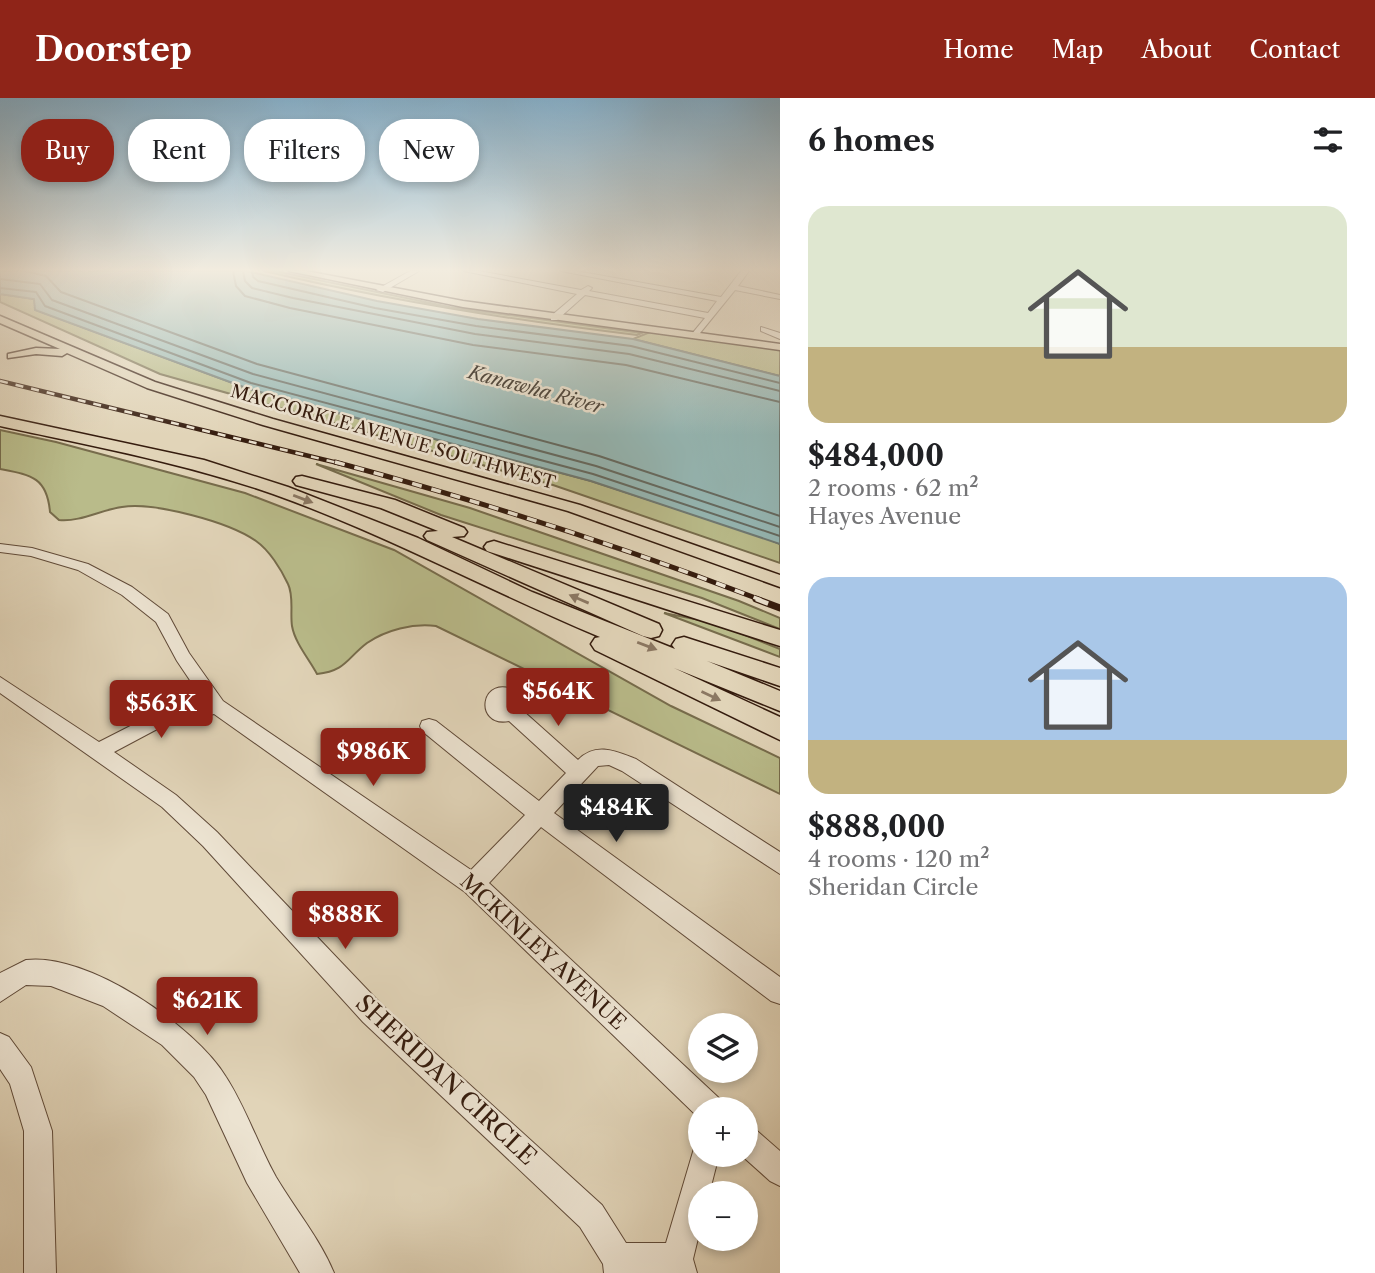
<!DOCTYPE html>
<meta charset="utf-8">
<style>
:root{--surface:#fff;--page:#f2f2f2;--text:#202124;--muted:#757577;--accent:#8f2418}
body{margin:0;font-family:"Libre Caslon Text",serif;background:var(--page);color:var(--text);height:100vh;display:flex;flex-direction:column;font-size:26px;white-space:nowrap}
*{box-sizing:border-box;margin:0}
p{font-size:23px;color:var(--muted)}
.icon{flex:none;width:38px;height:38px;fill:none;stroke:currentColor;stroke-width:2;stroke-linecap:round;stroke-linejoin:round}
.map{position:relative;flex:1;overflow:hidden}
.side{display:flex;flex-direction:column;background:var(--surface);width:595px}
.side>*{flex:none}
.guide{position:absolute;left:21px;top:21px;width:653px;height:63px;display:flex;gap:14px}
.buttons{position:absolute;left:688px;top:915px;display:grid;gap:14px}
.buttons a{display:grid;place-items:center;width:70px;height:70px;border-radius:50%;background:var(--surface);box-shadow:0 4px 10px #0003;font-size:35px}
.price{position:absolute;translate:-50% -60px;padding:0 16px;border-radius:7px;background:var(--accent);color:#fff;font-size:23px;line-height:46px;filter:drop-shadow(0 2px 4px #0008)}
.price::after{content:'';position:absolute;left:50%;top:42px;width:21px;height:16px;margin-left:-10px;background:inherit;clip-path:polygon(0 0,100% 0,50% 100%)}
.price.on{background:#222;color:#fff}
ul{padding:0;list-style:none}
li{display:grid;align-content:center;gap:14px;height:371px;padding:0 28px}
li span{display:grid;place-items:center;height:217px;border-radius:21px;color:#555}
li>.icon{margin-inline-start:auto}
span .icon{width:126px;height:126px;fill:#fffc;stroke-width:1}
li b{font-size:30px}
h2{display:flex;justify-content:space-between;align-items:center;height:84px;padding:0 28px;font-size:30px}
.tag{padding:0 24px;border-radius:28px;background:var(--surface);box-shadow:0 4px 10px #0003;font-size:24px;line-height:63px}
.tag.on{background:var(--accent);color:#fff}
header{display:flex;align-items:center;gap:42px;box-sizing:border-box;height:98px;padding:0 35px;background:var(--accent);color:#fff}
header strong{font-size:33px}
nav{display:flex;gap:38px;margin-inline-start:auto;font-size:24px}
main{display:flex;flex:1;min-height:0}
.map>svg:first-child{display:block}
</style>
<header>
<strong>Doorstep</strong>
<nav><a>Home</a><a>Map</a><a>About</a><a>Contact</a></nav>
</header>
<main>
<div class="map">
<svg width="780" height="1175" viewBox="0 0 780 1175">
<rect width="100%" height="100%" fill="#e1d4b8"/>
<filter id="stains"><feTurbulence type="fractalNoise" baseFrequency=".00286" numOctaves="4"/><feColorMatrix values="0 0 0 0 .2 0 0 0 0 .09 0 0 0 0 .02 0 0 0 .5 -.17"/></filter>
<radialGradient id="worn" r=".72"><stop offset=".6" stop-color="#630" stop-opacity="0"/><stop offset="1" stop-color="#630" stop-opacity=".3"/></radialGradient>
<g fill="#b9bb8a" stroke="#776c4c" stroke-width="2">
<path d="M264,173H275L450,209L642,235L637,237C511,222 387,202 264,173Z"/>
<polygon points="0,196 34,201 36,212 249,291 591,383 766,440 780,446 780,465 553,387 160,276 0,204"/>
<polygon points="655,232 780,249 780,278 633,241"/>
<path d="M0,332L56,344L245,395L394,452L671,608L780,660V696L436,528C413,525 386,532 367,545C347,560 346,573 317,576C309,561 295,545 292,528C290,515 294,498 288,486C281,471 269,452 256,443C229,424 155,404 122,409C100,412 81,424 59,422L50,414C47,379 31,377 0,371Z"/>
<polygon points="316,366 470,410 739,503 780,520 780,531 702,500 441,417"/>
<polygon points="664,515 715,525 780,551 780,559"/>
</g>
<polygon fill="#95b7b4" stroke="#6f7972" stroke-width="2" points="0,173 246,173 377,203 478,221 633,241 780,278 780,446 591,383 249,291 35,212 34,201 0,196"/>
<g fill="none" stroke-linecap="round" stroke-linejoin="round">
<g stroke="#656a61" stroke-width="2">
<polyline points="25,173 46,178 61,194 257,266 599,358 780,418"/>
<polyline points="233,173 236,188 245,198 290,210 473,247 626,267 780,304"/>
<polyline points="243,173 245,183 252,190 293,200 475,236 629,256 780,293"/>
<polyline points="252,173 253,179 258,183 375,210 476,228 631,248 780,285"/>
<polyline points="0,181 40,186 52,202 253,276 596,368 780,429"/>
<polyline points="0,190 36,194 45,208 251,285 593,376 780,438"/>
</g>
<g stroke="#604a38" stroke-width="2">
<g id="minor">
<polygon points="410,173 419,173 383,194 376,192"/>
<polygon points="464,173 479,173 581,192 588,188 592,190 589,193 708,215 717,203 561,173 576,173 721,199 741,173 749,173 738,188 780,197 780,201 735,192 696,240 691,237 705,220 585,197 557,222 551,222 551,218 577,196"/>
<polygon points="761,229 780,235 780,241 761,233"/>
<path d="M0,446L32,450L88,466L132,489L168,516L189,555L223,603L471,772L525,717L422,633L420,628L422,623L429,621L436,623L539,703L566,675L509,623C473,630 480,573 518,594L523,604L522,612L578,662C596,644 615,653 636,661L780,754V776L622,673L609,667L598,668L554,715L780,879V906L771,903L541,729L489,785L721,1002L725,1012H700V1021L465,794L214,616L161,629L114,654L176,697L217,734L381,906L602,1107L626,1145H666L695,1047L700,1045V1057H719L709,1096H700V1132L693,1161L697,1175H604L603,1166L580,1129L363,924L203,748L162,709L0,595V579L99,644L148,619L204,603L177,563L156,524L122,497L78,472L31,458L0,454Z"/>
<path d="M26,862C87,854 195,928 226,979C246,1010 258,1047 276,1079C295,1111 320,1141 334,1175H300L247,1085L206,997L194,979L162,947L103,908L51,888L26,887L0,904V875Z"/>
<polygon points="0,935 9,939 31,969 52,1033 56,1175 24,1175 24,1033 10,986 0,971"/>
<polygon points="746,1028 756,1032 780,1053 780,1088 770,1083 741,1057 746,1057"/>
</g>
</g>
<g stroke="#351c0e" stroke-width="3">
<g id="major">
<polygon points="289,173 306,173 463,203 780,246 780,252 463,209"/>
<polygon points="0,218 155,284 273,321 580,407 780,477 780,489 568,413 263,327 147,290 67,255 62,258 36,256 8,260 8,256 36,250 60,251 0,225"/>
</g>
</g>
<g stroke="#351c0e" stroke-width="3">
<g id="highway">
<path d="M0,318L204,362L288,389L418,440L532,494L675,551L672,547L676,541L684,539L780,570V588L707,563L780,593V613L674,570L780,619V642L595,552L591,546L595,540L600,539C490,493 385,436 273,396C184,365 92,348 0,328Z"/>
<polygon points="302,378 395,402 464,430 467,434 464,438 452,439 659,526 662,532 659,538 651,540 643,538 427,442 424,438 427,434 438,433 381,410 296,387 293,383 296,379"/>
<polygon points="494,443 780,532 780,548 487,453 484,449 487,445"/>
</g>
</g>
<use href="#minor" fill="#ece3d1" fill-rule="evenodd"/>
<use href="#major" fill="#e1d4b8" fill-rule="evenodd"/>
<use href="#highway" fill="#e1d4b8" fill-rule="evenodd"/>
<g stroke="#351c0e" stroke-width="4.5">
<polyline id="rail-far2" points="0,283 342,366"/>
</g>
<g stroke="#351c0e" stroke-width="5">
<path id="rail-far1" d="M335,364C480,403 621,448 761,502"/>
</g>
<g stroke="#351c0e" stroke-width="7">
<polyline id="rail" points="756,501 780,510"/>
</g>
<use href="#rail-far2" stroke="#ece3d1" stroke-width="2.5" stroke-dasharray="8" stroke-linecap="butt"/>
<use href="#rail-far1" stroke="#ece3d1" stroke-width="3.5" stroke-dasharray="10" stroke-linecap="butt"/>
<use href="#rail" stroke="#ece3d1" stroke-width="4.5" stroke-dasharray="13" stroke-linecap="butt"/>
</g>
<defs><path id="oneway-solid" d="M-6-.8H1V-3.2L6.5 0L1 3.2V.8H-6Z" transform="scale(1.75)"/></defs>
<g fill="#8b7863">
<use href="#oneway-solid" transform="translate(303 401) rotate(21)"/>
<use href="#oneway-solid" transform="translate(579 501) rotate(-157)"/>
<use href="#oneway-solid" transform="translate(647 548) rotate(21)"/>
<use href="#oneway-solid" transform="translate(711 598) rotate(25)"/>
</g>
<linearGradient id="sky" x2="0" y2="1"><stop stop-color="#87b5d3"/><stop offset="0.51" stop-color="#f2ecdf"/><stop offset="1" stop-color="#f2ecdf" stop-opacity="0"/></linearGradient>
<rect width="780" height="337" fill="url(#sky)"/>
<g text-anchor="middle" stroke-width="5" stroke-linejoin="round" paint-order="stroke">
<g font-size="18" fill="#351c0e" stroke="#ece3d1">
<text transform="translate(393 339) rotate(16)" y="6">MACCORKLE AVENUE SOUTHWEST</text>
</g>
<g font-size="19" font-style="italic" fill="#524a40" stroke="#ece3d1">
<text transform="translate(536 291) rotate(15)" y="7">Kanawha River</text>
</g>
<g font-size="21" fill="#351c0e" stroke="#ece3d1">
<text transform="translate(543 854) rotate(43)" y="7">MCKINLEY AVENUE</text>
</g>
<g font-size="24" fill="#351c0e" stroke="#ece3d1">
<text transform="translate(446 982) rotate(43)" y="8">SHERIDAN CIRCLE</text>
</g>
</g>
<rect width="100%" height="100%" filter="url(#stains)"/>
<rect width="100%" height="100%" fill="url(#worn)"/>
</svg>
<div class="buttons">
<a><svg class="icon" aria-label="layers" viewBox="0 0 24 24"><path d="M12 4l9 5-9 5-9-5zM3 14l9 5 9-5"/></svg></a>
<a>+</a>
<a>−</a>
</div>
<b class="price" style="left:558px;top:630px">$564K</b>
<b class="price" style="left:161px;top:642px">$563K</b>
<b class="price" style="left:373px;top:690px">$986K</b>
<b class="price on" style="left:616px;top:746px">$484K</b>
<b class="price" style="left:345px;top:853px">$888K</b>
<b class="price" style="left:207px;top:939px">$621K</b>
<div class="guide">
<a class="tag on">Buy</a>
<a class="tag">Rent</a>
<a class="tag">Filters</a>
<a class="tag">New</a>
</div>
</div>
<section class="side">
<h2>6 homes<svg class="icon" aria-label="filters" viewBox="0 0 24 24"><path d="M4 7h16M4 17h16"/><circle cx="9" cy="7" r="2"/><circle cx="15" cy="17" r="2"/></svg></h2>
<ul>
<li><span style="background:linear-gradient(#dfe7d0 65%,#c2b280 0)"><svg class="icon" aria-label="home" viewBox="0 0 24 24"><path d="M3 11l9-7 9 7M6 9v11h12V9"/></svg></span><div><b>$484,000</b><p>2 rooms · 62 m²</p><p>Hayes Avenue</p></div></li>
<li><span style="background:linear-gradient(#a9c7e8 75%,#c2b280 0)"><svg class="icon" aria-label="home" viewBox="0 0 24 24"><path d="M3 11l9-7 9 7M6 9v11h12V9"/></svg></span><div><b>$888,000</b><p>4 rooms · 120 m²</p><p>Sheridan Circle</p></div></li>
</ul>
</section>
</main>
